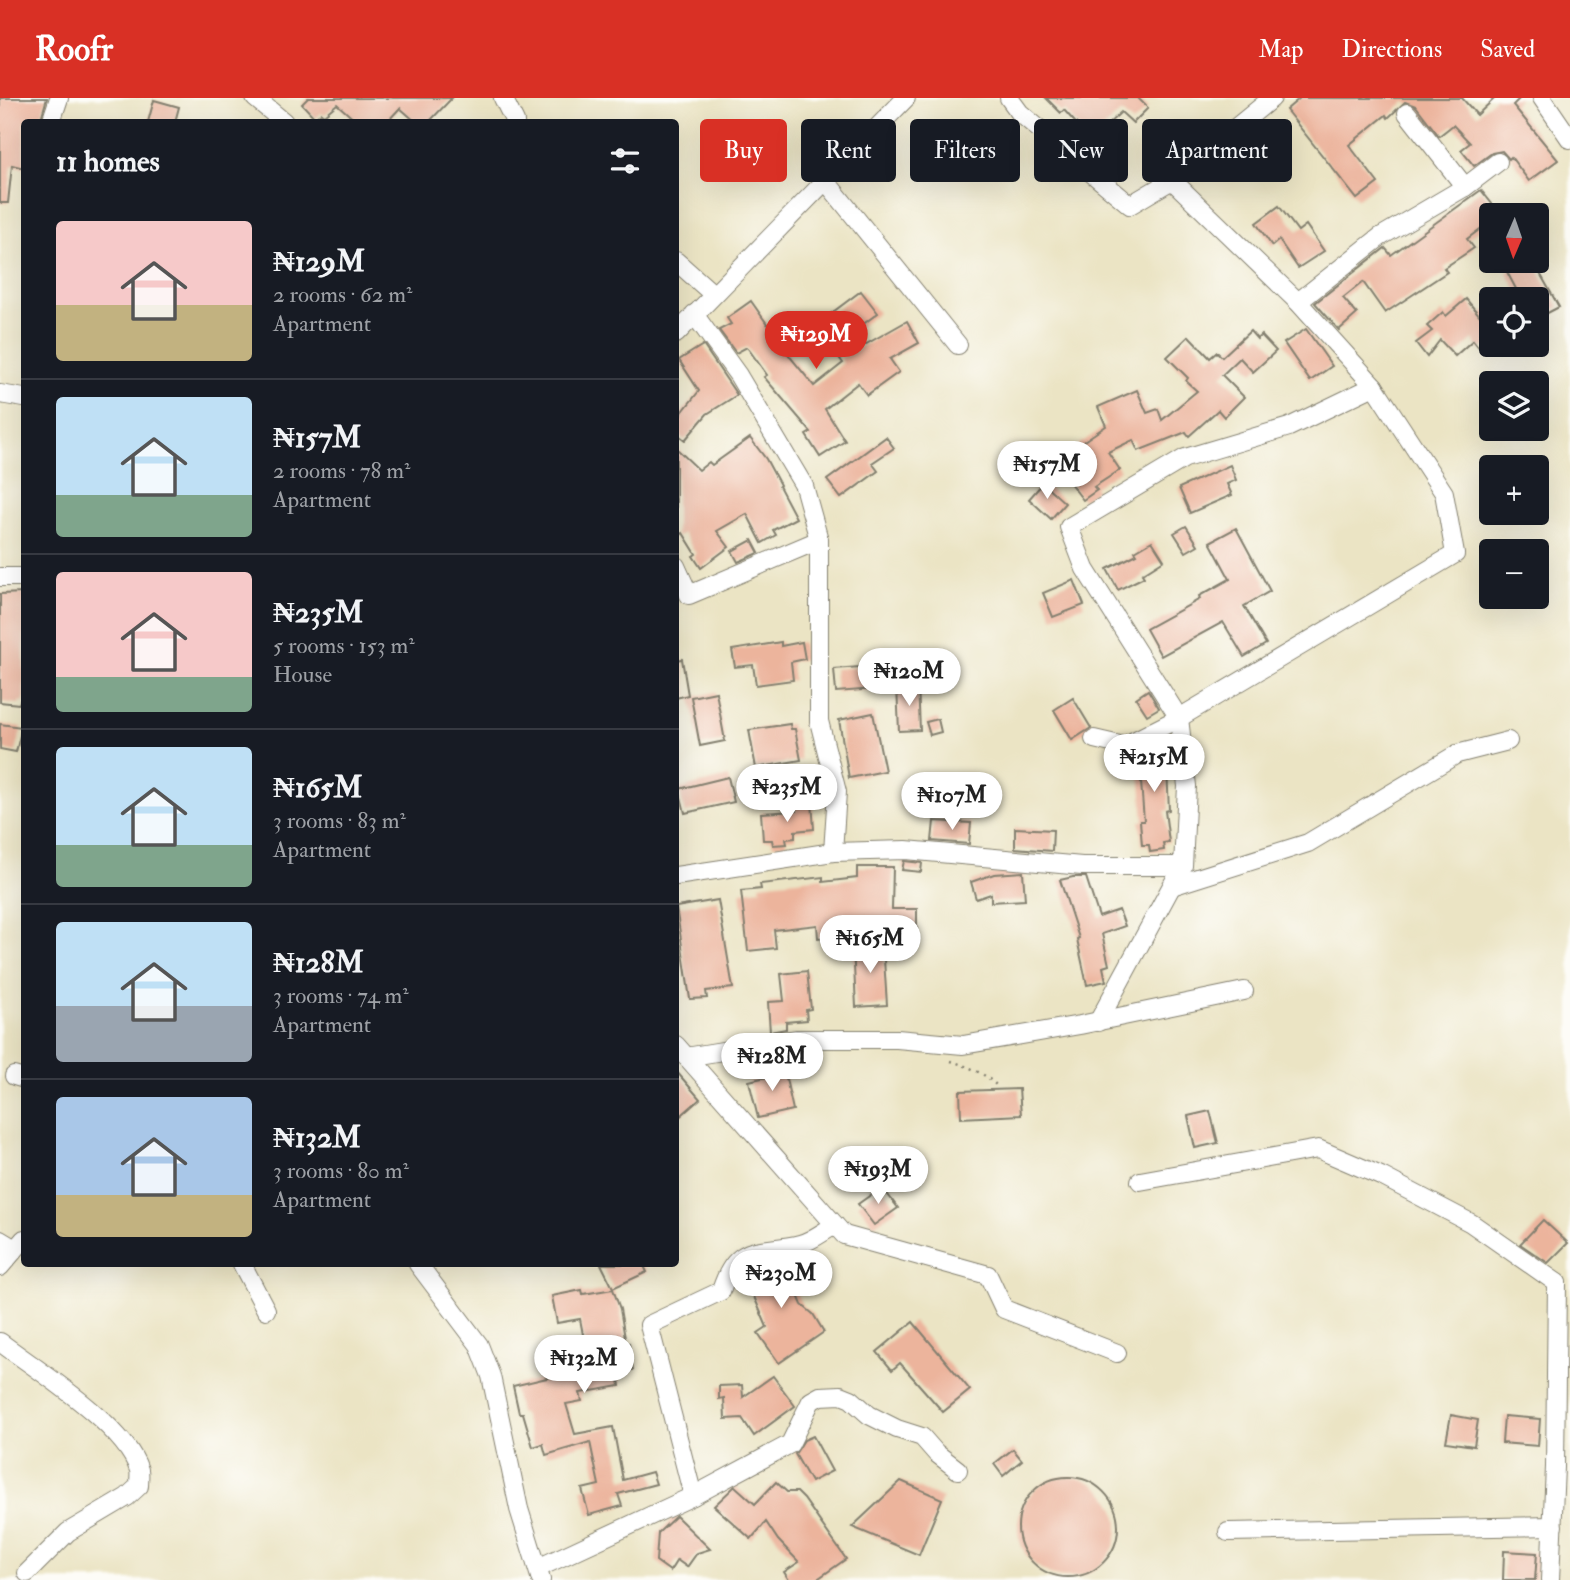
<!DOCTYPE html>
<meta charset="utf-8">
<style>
:root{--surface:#171b24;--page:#242831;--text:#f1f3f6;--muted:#9ea1a6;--line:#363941;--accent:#d93025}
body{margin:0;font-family:"IM FELL Double Pica",serif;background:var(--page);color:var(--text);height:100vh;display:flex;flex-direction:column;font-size:26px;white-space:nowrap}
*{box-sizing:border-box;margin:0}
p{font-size:23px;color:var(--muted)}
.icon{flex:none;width:38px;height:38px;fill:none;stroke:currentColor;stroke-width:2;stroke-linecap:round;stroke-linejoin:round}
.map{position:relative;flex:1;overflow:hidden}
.drawer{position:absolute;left:21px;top:21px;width:658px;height:1148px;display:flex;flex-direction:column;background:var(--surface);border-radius:7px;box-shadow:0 7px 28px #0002}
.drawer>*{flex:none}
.top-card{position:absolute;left:700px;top:21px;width:665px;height:63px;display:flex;gap:14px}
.needle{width:46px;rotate:182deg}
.buttons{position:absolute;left:1479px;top:105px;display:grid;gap:14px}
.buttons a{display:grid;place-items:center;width:70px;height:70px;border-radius:7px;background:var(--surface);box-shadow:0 7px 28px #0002;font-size:35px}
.price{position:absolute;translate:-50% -60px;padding:0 16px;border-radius:24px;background:#fff;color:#222;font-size:23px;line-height:46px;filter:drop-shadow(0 2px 4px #0008)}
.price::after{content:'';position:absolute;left:50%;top:42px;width:21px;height:16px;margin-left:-10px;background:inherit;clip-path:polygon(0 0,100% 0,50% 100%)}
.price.active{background:var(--accent);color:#fff}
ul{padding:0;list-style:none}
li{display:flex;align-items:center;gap:21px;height:175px;padding:0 35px}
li+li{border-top:2px solid var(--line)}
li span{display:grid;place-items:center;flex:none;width:196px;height:140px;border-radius:7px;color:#555}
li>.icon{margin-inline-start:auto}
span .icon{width:84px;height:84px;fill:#fffc;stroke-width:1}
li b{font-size:30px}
h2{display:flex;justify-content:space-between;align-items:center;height:84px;padding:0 35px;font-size:30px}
.pill{padding:0 24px;border-radius:7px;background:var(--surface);box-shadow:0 7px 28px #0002;font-size:24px;line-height:63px}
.pill.active{background:var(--accent);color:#fff}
header{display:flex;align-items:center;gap:42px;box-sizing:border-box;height:98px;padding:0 35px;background:var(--accent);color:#fff}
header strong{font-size:33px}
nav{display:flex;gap:38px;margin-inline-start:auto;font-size:24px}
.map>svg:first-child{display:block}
</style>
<header>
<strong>Roofr</strong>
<nav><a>Map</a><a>Directions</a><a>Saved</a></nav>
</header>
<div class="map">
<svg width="1570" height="1482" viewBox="0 0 1570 1482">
<rect width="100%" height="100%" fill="#fdfcf7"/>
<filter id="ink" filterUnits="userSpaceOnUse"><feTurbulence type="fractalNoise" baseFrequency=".0143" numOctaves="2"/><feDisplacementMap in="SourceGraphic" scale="14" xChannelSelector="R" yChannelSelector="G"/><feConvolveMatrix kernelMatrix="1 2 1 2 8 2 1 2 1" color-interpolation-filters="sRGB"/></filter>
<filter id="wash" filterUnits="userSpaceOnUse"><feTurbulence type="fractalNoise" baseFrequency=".00686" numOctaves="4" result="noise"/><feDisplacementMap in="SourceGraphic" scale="28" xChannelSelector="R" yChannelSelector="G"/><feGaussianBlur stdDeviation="1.57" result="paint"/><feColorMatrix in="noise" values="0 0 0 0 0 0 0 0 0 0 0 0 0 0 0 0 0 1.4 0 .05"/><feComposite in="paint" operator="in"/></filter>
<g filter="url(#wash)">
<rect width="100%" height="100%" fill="#ebe4c4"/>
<g id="blocks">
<g fill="#ecb49c">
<polygon points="0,0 47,0 40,24 24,24 24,70 12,67 8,105 0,105"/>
<polygon points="308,0 452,0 429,24 416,24 400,10 387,24 357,24 337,6 324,17 321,15 315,20 302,6"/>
<polygon points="1046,0 1138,0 1148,10 1133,25 1121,14 1091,42 1064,12 1061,15"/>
<polygon points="1300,0 1462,0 1477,17 1495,0 1520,0 1513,7 1558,62 1529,83 1511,59 1509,61 1502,53 1492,55 1474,68 1461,52 1470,45 1453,27 1439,38 1416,8 1405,4 1388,20 1386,17 1349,47 1378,85 1357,101 1286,12"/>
<polygon points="154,2 179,9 175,24 148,24"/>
<polygon points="1481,92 1500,116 1491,117 1491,123 1467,141 1474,150 1444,170 1447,174 1385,215 1363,184 1343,200 1357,216 1339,232 1315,205 1385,150 1391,157"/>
<polygon points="1279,108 1298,133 1306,127 1324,153 1298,170 1279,142 1272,148 1256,125"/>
<polygon points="1528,163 1533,163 1559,209 1536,221 1536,201 1502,201 1516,191 1507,174"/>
<polygon points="861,193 878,215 838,245 821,223"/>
<polygon points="1466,201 1480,218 1491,210 1491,243 1481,252 1473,242 1455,258 1440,242 1427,259 1416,245 1432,233 1427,228 1443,214 1446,218"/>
<polygon points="751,203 791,260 814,288 843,265 840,261 907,223 919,245 890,261 899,274 867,297 858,285 825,311 845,343 820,359 806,337 811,334 764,279 767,277 747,249 736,255 719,232 731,226 727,220"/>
<polygon points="1306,231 1332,268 1310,283 1284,245"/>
<polygon points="1250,233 1257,241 1261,237 1276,253 1253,274 1240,260 1222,277 1244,299 1224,319 1218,312 1189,338 1186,334 1138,353 1133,342 1108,354 1120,372 1094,389 1097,392 1083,402 1056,367 1079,349 1078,347 1106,328 1098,309 1137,292 1147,315 1158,311 1162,322 1197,293 1186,283 1188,280 1167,259 1189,238 1210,260 1217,254 1222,259"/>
<polygon points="703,247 737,297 707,316 685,342 676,335 676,322 699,293 679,262"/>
<polygon points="886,339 894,350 872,365 878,373 841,400 827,382"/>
<polygon points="750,340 766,361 780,387 779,388 796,420 773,432 776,437 762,445 747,416 717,433 729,449 701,470 693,458 696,456 683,435 676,440 676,350 699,372 709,364 712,367"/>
<polygon points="1230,367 1236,382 1227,386 1232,397 1190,415 1179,390"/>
<polygon points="1043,385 1065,405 1051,421 1029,401"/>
<polygon points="1186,428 1198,447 1186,454 1174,435"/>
<polygon points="1236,430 1270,493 1244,508 1266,546 1244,559 1223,524 1161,558 1146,531 1200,501 1199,498 1230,481 1210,444"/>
<polygon points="752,442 759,455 738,464 732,453"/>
<polygon points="1152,443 1164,462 1142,476 1144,479 1118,492 1107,471 1137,456 1135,453"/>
<polygon points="1074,482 1084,507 1053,519 1043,495"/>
<polygon points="24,495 24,604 20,603 19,606 0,604 0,496"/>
<polygon points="781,544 781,548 802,544 805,561 791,564 793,582 756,587 753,567 735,569 732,552"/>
<polygon points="682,561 688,597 676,600 676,562"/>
<polygon points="873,568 875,591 836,594 834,571"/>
<polygon points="918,586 920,632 899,633 897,588"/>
<polygon points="1148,592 1159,610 1147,617 1136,600"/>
<polygon points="716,594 725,643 700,648 691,599"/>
<polygon points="1073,600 1091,630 1072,642 1054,612"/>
<polygon points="873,615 885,673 849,680 839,622"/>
<polygon points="938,621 941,634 930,637 926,624"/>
<polygon points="0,626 22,629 16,654 0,651"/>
<polygon points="790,626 791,631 795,631 801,662 756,670 749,632"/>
<polygon points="1163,643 1173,669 1167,671 1169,712 1165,713 1169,744 1163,745 1164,752 1150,754 1149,747 1142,747 1140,723 1144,723 1141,684 1131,657"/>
<polygon points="728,679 734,704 685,715 679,691"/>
<polygon points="812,704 814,731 795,733 795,740 786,741 787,746 773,747 772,742 763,742 761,715 796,713 796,706"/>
<polygon points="934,723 971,725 969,746 932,743"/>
<polygon points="1015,730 1053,732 1052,753 1015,750"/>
<polygon points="904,763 922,765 921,774 902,772"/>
<polygon points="857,769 893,769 892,811 917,811 917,838 878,838 878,824 842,824 843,837 818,840 817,827 774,832 776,850 748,853 741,793 761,791 760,786 823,779 823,784 857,780"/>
<polygon points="1023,774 1025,802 991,804 991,796 976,801 971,784 994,776"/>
<polygon points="1073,779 1086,779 1099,819 1119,812 1125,828 1102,836 1109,867 1103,869 1106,883 1087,887 1077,841 1079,840 1060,782"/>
<polygon points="718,802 733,890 706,893 707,900 690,901 676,809"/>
<polygon points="883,846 887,907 856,909 853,847"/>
<polygon points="807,873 811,911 806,912 807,922 786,924 786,931 770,934 768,904 784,903 781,876"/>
<polygon points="782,963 793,1012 758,1020 749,983 771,978 769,966"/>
<polygon points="676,973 700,1001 676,1022"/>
<polygon points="1019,991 1021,1017 961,1020 960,993"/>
<polygon points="1210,1013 1218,1045 1195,1050 1188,1018"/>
<polygon points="882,1089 898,1110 874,1127 858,1106"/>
<polygon points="1543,1122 1568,1145 1548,1165 1520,1146"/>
<polygon points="783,1161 802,1207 813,1216 824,1234 779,1265 758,1235 767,1229 743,1173 759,1164 765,1163 766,1165"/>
<polygon points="601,1166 643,1166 647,1174 613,1190"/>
<polygon points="613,1191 620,1211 626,1246 629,1245 633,1272 618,1275 620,1288 580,1295 582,1303 566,1306 575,1336 613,1329 623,1382 652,1374 656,1386 618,1396 622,1408 589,1417 582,1391 599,1387 590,1344 546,1357 543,1346 533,1349 523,1315 519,1315 513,1288 564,1276 563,1272 583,1268 580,1253 586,1252 580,1221 557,1225 552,1198 582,1192 583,1196"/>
<polygon points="913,1224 970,1292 943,1314 900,1265 892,1272 877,1254"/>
<polygon points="773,1278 795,1308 754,1338 742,1320 725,1321 724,1300 719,1301 719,1288 742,1287 743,1299"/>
<polygon points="1451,1317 1478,1322 1474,1348 1446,1344"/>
<polygon points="1504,1318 1540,1321 1538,1348 1502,1345"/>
<polygon points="813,1338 832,1373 811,1384 795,1356 804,1342"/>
<polygon points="1013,1351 1022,1362 1003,1378 994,1366"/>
<circle cx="1068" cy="1429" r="50"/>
<polygon points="901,1383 942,1401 919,1457 852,1429"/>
<polygon points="776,1384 787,1394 797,1394 804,1401 846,1461 816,1482 789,1482 784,1474 799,1464 778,1442 766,1424 751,1441 714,1408 735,1388 755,1406"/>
<polygon points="676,1418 710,1451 697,1455 687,1469 677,1462 670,1473 656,1463 658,1435"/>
<polygon points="1504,1453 1537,1455 1535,1482 1503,1482"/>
</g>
</g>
</g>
<g filter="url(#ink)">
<use href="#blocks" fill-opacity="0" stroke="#848070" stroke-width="2"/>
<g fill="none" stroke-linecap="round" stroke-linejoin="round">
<g stroke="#848070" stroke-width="20">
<g id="street">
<polyline points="255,0 284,24"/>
<polyline points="503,0 515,24"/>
<polyline points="1542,0 1570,41"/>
<polyline points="51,24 59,0"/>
<polyline points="825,82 958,247"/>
<polyline points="1172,82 1272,0"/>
<polyline points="1465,89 1498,64"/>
<polyline points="676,163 713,196"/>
<polyline points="1298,204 1380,139 1465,89 1407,15"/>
<polyline points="676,236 906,0"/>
<polyline points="0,296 24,300"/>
<polyline points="676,468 689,497 819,442"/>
<polyline points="0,479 24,479"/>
<polyline points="1094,641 1124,648 1179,620 1455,456 1444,395 1374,288"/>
<polyline points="833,754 906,752 1082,768 1183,768 1187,688 1179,620 1085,471 1069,429 1185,360 1289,329 1374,288 1298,204 1172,82 1130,107 1020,15 1009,0"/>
<polyline points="676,778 833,754 837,694 819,623 819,442 804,388 738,277 694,216"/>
<polyline points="1172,788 1308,745 1457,656 1508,643"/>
<polyline points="1098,924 1176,780"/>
<polyline points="676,947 844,1137 988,1177 1004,1211 1117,1255"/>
<polyline points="686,959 796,941 897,941 963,947 1080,927 1244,893"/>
<polyline points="14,978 24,981"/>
<polyline points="1140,1083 1318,1051 1383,1079 1471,1125 1557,1185"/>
<polyline points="0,1142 15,1151"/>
<polyline points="242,1166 266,1212"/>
<polyline points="418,1166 479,1247 491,1278 519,1411 541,1482"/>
<polyline points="0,1169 24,1141"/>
<path d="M0,1244C37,1272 125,1327 139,1372C140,1376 139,1383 139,1388L127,1399L68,1434L27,1475"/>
<path d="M693,1398L649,1227L721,1193C737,1142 760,1156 800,1146C812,1143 824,1133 835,1127"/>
<polyline points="1228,1434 1553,1428"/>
<polyline points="538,1470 693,1398 790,1346 811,1303 820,1298 841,1297 851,1301 869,1317 897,1331 922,1339 936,1355 958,1372"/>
<polyline points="1550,1482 1555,1369 1557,1185"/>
</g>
</g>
<path stroke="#848070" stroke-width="2.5" stroke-dasharray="2 5" stroke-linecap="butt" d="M951,963C967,968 985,975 997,988"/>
<use href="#street" stroke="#fff" stroke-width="18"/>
</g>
</g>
</svg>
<div class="buttons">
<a><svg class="needle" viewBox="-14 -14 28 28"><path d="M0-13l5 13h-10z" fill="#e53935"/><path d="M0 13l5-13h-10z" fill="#9ea1a6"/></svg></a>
<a><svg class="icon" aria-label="locate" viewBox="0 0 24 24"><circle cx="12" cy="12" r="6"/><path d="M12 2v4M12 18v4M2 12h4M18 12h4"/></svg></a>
<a><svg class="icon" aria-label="layers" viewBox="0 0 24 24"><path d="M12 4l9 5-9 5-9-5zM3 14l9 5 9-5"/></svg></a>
<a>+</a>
<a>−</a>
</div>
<b class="price active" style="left:816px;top:273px">₦129M</b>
<b class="price" style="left:1047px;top:403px">₦157M</b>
<b class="price" style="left:909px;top:610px">₦120M</b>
<b class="price" style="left:1154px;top:696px">₦215M</b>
<b class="price" style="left:787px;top:726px">₦235M</b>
<b class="price" style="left:952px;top:734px">₦107M</b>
<b class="price" style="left:870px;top:877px">₦165M</b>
<b class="price" style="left:772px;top:995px">₦128M</b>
<b class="price" style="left:878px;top:1108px">₦193M</b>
<b class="price" style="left:781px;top:1212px">₦230M</b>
<b class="price" style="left:584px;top:1297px">₦132M</b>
<div class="top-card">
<a class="pill active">Buy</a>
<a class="pill">Rent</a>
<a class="pill">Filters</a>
<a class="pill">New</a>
<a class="pill">Apartment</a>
</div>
<section class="drawer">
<h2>11 homes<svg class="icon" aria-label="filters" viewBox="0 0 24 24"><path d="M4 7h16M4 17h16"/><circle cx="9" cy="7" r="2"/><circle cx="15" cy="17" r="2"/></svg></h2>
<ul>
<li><span style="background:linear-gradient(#f6c9c9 60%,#c2b280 0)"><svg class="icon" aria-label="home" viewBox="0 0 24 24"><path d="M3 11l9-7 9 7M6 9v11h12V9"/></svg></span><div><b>₦129M</b><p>2 rooms · 62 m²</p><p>Apartment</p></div></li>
<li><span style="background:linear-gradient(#bfe0f5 70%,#7fa58c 0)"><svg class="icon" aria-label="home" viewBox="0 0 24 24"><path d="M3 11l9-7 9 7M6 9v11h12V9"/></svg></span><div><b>₦157M</b><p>2 rooms · 78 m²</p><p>Apartment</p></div></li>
<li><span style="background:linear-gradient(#f6c9c9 75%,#7fa58c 0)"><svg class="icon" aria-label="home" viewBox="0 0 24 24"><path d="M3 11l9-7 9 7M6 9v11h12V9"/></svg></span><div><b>₦235M</b><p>5 rooms · 153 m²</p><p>House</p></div></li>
<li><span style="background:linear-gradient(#bfe0f5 70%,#7fa58c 0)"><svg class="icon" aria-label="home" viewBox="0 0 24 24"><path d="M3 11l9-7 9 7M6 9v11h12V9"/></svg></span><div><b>₦165M</b><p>3 rooms · 83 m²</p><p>Apartment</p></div></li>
<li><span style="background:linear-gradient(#bfe0f5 60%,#9aa5b1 0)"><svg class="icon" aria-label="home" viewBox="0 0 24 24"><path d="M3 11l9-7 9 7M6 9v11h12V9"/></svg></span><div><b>₦128M</b><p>3 rooms · 74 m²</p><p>Apartment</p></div></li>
<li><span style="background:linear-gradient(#a9c7e8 70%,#c2b280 0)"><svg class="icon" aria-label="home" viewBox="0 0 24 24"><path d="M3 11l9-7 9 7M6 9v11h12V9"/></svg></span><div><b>₦132M</b><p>3 rooms · 80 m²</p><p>Apartment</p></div></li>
</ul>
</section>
</div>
